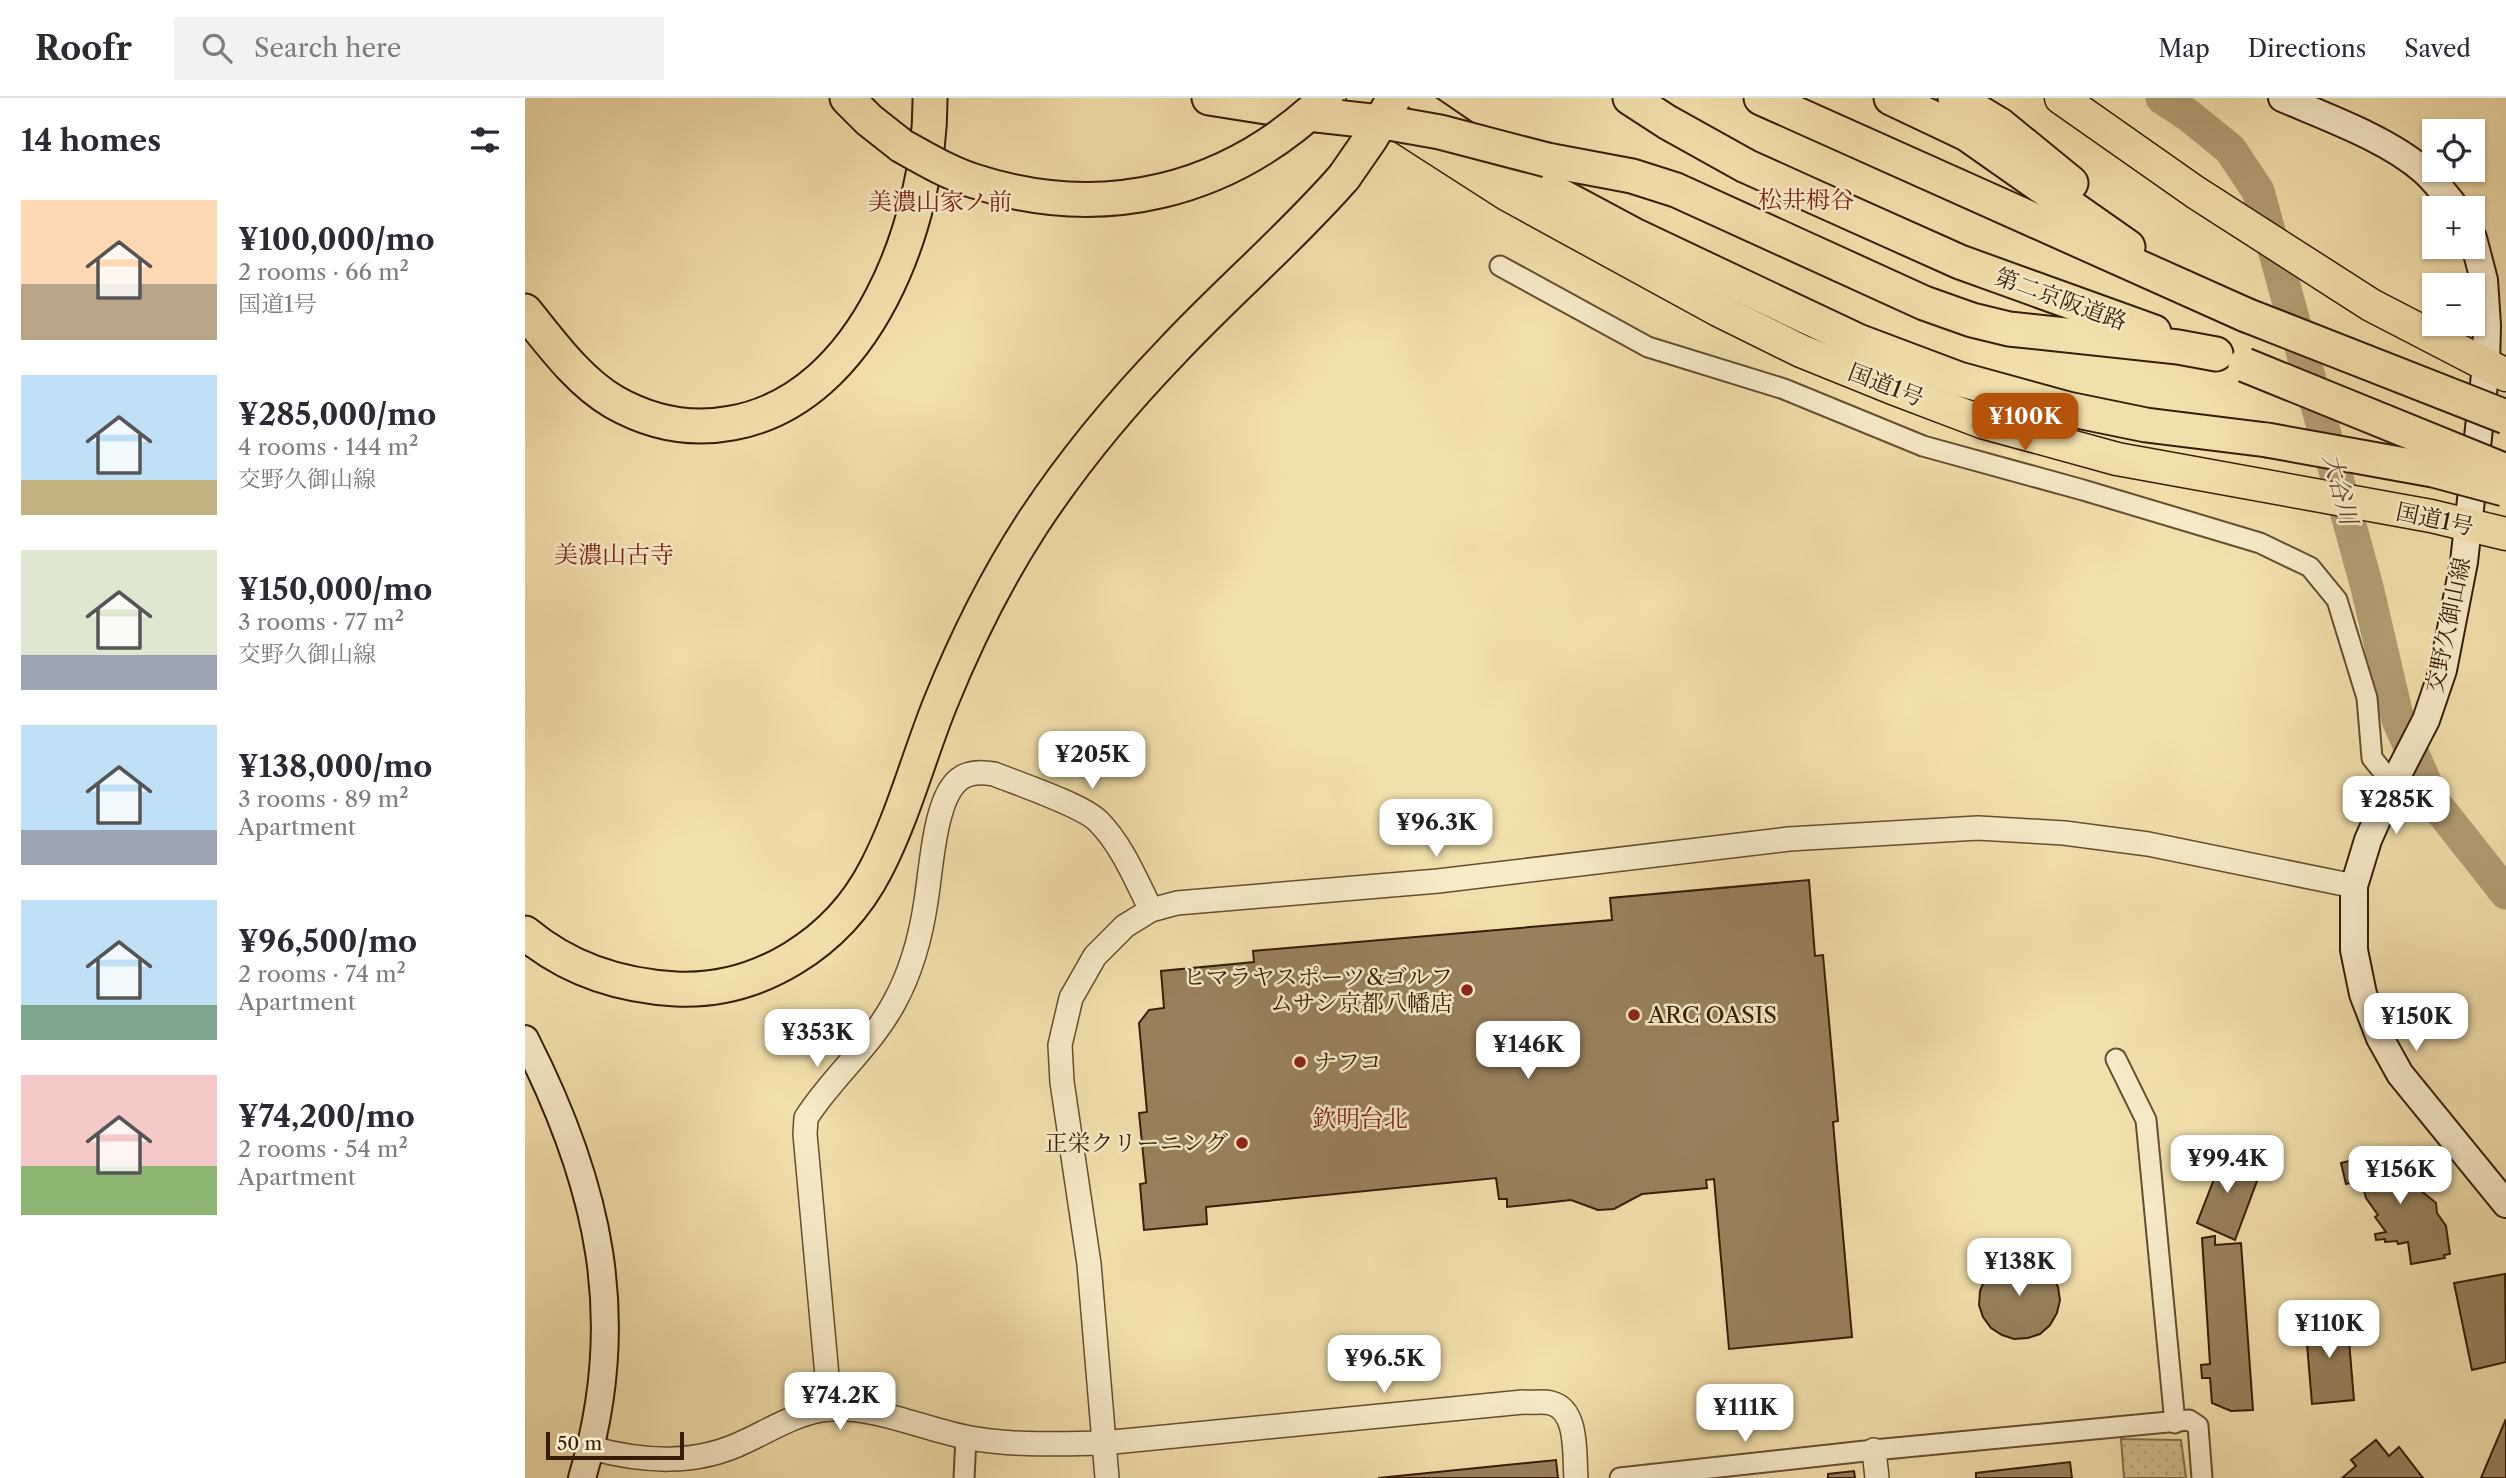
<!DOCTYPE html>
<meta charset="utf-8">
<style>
:root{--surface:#fff;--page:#f2f2f3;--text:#2b2b33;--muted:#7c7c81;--line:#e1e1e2;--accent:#b45309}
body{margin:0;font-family:"Libre Caslon Text","Noto Serif JP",serif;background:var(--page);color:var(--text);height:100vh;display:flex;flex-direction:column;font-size:26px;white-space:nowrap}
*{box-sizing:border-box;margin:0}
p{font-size:23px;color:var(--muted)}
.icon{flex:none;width:38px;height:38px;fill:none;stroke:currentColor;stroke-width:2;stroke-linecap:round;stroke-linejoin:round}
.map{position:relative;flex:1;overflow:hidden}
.sheet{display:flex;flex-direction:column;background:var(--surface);width:525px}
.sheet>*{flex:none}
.buttons{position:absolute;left:1897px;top:21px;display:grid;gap:14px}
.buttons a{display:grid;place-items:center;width:63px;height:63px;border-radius:0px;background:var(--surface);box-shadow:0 2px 5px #0004;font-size:35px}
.scale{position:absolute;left:21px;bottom:18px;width:138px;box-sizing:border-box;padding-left:7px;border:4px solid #361d07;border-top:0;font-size:19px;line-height:24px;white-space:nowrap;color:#361d07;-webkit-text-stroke:5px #f7ebc9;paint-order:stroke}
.price{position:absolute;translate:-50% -60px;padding:0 16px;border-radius:14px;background:#fff;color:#222;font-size:23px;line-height:46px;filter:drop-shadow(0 2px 4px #0008)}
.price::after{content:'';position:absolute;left:50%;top:42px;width:21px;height:16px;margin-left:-10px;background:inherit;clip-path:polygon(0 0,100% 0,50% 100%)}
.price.on{background:var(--accent);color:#fff}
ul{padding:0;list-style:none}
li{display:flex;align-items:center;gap:21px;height:175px;padding:0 21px}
li span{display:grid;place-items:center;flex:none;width:196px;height:140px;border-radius:0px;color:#555}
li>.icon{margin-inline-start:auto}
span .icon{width:84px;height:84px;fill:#fffc;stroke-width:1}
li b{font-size:30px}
h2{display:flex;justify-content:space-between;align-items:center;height:84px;padding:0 21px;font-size:30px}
header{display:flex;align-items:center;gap:42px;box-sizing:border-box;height:98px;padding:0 35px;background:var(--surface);border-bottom:2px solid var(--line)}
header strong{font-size:33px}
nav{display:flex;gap:38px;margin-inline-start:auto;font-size:24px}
.search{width:490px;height:63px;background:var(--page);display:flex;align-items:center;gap:18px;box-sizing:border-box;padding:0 24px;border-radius:0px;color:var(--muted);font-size:26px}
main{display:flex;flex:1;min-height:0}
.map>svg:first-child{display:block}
</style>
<header>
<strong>Roofr</strong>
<div class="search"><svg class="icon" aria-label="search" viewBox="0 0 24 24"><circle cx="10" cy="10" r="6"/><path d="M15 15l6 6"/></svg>Search here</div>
<nav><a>Map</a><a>Directions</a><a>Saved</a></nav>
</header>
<main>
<section class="sheet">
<h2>14 homes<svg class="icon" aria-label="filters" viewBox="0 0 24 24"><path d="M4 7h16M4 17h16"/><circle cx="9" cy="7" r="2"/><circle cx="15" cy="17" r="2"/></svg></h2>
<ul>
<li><span style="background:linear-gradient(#ffd9b3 60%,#b9a48a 0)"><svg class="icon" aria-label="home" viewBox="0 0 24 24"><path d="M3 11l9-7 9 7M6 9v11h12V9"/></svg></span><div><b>¥100,000/mo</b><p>2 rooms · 66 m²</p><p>国道1号</p></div></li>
<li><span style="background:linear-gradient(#bfe0f5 75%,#c2b280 0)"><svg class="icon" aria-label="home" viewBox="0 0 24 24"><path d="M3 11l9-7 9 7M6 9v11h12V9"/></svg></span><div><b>¥285,000/mo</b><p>4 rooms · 144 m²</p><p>交野久御山線</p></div></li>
<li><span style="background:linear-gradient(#dfe7d0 75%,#9aa5b1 0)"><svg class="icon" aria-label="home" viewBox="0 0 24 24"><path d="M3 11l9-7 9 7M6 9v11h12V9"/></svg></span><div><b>¥150,000/mo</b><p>3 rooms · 77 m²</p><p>交野久御山線</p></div></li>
<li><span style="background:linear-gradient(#bfe0f5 75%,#9aa5b1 0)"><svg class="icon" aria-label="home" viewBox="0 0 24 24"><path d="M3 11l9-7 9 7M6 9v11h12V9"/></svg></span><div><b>¥138,000/mo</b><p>3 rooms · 89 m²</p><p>Apartment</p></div></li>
<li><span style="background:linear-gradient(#bfe0f5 75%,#7fa58c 0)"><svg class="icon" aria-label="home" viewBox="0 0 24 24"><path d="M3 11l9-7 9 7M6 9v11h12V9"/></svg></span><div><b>¥96,500/mo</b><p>2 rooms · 74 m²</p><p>Apartment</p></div></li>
<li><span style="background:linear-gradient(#f6c9c9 65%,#8fb573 0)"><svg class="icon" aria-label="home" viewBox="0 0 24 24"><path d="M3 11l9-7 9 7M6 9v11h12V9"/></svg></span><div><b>¥74,200/mo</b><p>2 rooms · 54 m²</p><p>Apartment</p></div></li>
</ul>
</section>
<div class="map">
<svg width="1981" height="1380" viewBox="0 0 1981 1380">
<defs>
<pattern id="park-dots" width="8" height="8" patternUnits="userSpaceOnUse" patternTransform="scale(1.75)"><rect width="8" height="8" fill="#d2bf90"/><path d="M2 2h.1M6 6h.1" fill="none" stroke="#b5a47b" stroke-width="1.8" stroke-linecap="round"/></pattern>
</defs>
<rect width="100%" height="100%" fill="#f2e0ac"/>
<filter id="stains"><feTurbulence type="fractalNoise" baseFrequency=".00286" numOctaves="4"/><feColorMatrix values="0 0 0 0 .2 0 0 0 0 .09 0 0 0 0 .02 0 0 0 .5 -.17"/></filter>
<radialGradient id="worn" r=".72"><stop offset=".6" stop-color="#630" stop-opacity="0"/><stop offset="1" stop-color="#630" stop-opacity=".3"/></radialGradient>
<polygon fill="url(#park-dots)" stroke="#846e4c" stroke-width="2" points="1596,1341 1656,1342 1661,1380 1599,1380"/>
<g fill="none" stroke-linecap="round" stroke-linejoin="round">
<polyline stroke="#b29e74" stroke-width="33" points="1637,0 1663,17 1705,51 1733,93 1842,489 1873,622 1909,704 1981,795"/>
</g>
<g fill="#98825d" stroke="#361d07" stroke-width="2">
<polygon points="1284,782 1290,858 1298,857 1313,1023 1308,1024 1327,1239 1204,1251 1189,1081 1181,1082 1182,1090 1117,1096 1089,1111 1073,1112 1046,1102 982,1109 982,1101 974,1101 971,1080 681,1109 682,1126 619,1132 615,1086 621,1085 614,1015 622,1014 614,925 624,912 639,910 636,873 729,864 728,853 1087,822 1085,800"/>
<polygon points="1873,1051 1877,1068 1894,1091 1911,1105 1912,1115 1921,1128 1925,1156 1919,1157 1920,1160 1886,1166 1883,1144 1873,1146 1872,1143 1860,1144 1860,1141 1851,1142 1850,1136 1861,1134 1850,1119 1853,1117 1841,1100 1836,1082 1821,1086 1816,1065"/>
<polygon points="1685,1053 1735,1075 1710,1142 1672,1125 1691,1076 1679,1070"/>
<polygon points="1690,1138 1690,1147 1716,1145 1728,1312 1706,1313 1687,1305 1685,1280 1677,1280 1676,1267 1685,1266 1677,1140"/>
<polygon points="1491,1160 1505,1161 1517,1167 1527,1176 1533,1189 1535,1202 1532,1215 1525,1227 1515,1236 1503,1240 1489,1241 1477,1237 1466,1230 1458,1219 1454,1207 1455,1193 1460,1181 1450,1173 1456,1165 1466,1173 1478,1163"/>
<polygon points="1980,1176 1981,1264 1947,1272 1929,1185"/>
<polygon points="1822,1219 1829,1302 1787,1306 1780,1222"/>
<polygon points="1981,1321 1981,1380 1956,1380"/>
<polygon points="1851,1342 1864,1358 1874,1349 1898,1380 1817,1380 1831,1368 1826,1362"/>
<polygon points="1031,1362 1033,1380 853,1380"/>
<polygon points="1545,1364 1547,1380 1451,1380 1451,1375"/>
<polygon points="1329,1373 1330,1380 1303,1380 1303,1376"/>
</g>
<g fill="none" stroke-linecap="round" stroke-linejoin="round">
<g stroke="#654e30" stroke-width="23">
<g id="minor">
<polyline points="975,168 1123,249 1259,291 1398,348 1558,392 1735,445 1785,469 1812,502 1842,600 1847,660 1868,686"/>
<polyline points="1591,961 1621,1022 1650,1325"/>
<polyline points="439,1380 441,1339"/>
<polyline points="1095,1380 1349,1352 1664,1322 1673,1328 1677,1380"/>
</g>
</g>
<g stroke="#654e30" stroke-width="26">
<g id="tertiary">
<path d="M305,1311L280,1036L281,1020C307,979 346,948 369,905C386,874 396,838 401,803C406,773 409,714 427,689C437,674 453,673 469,676C494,686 557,707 573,723C597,747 611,782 626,812"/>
<path d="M66,1350C118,1364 171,1368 221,1343C247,1331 275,1313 305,1311C350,1308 396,1330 440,1339C485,1348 532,1346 578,1345L998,1304C1007,1305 1018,1303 1026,1305C1054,1312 1049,1358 1051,1380"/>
<polyline points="1349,1352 1352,1380"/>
<polyline points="582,1380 564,1166 537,984 535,947 546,900 570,858 600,828 626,812 652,805 913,783 1264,741 1453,730 1539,735 1623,746 1829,788"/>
</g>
</g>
<g stroke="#361d07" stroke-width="30">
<g id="secondary">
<path d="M1757,0C1801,19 1863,41 1899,73C1911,84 1921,97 1931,110"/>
<polyline points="1948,140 1959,182 1962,227 1961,268 1939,464 1918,572 1901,622 1868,686 1843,742 1829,788 1829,852 1838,896 1855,940 1875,976 1981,1106"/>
<path d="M0,941C74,1086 105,1221 57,1380"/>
</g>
</g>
<g stroke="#361d07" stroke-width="35">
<g id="trunk">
<polyline points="838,0 874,27 983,97 1193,212 1276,253 1370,291 1457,324 1592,361 1906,418 1981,436"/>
<polyline points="1536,0 1670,94 1846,207 1981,277"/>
</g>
</g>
<g stroke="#361d07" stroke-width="37">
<g id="motorway">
<polyline points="322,0 344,22 377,48"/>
<polyline points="684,0 792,17"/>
<polyline points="881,0 982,69 1111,138 1333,243 1434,281 1543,311 1621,327 1742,342"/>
<polyline points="1105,0 1142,24 1221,68 1292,100 1435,164 1629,234"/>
<polyline points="1236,0 1721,217"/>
<polyline points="1366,0 1442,36 1603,149"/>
<polyline points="1430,0 1475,27 1546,85"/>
<polyline points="1022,62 1107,78 1151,92 1399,205 1447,222 1484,231 1653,249 1691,256"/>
<path d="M0,213C26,245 53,283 89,304C126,325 165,333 207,325C342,301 406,121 405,0"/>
<path d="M0,835C43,871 95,888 151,891C234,895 313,845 351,771C378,719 393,661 415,606C440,544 470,483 507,426C547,365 595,307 646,254C702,194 765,141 819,79"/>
</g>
</g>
<use href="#minor" stroke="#f7ebc9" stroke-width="19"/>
<use href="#tertiary" stroke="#f7ebc9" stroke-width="23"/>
<use href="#secondary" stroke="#f7ebc9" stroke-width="26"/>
<use href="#trunk" stroke="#f2e0ac" stroke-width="32"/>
<use href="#motorway" stroke="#f2e0ac" stroke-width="33"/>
<g stroke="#361d07" stroke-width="37" stroke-linecap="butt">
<g id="motorway-bridge">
<polyline points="792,17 864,25 915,34 1022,62"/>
<path d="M377,48C400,61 424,75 449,83C578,125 704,94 801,0"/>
<polyline points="819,79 846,40 869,0"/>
<polyline points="1721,217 1981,319"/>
<polyline points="1720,267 1981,373"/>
<polyline points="1742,342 1908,372 1979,391"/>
</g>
</g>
<use href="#motorway-bridge" stroke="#f2e0ac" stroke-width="33"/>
</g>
<g fill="#8f2418" stroke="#f7ebc9" stroke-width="2.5">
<circle cx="942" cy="892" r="7"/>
<circle cx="1109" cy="917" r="7"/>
<circle cx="775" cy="964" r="7"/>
<circle cx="717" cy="1045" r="7"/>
</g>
<g text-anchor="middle" stroke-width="5" stroke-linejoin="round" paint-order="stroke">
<g font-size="23" fill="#361d07" stroke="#f7ebc9">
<text transform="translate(1536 201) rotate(20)" y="8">第二京阪道路</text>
<text transform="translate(1361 287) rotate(21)" y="8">国道1号</text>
<text transform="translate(1910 421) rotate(12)" y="8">国道1号</text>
<text transform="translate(1923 527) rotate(-78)" y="8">交野久御山線</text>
</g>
<g font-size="23" fill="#361d07" stroke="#f7ebc9" text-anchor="end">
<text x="928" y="887">ヒマラヤスポーツ&amp;ゴルフ<tspan x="928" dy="26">ムサシ京都八幡店</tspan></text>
<text x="1123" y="925" text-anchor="start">ARC OASIS</text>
<text x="789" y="972" text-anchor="start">ナフコ</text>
<text x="703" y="1053">正栄クリーニング</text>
</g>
<g font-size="24" fill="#7a1f14" stroke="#f7ebc9">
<text x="1281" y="110">松井栂谷</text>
<text x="415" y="112">美濃山家ノ前</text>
<text x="89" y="465">美濃山古寺</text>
<text x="835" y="1029">欽明台北</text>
</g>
<g font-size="24" font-style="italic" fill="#614a2d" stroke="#f7ebc9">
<text transform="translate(1815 391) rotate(75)" y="8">大谷川</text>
</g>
</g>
<rect width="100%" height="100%" filter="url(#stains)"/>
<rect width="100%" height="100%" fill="url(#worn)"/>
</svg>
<div class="buttons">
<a><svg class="icon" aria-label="locate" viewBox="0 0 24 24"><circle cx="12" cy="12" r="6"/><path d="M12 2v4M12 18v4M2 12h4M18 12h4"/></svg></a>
<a>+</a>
<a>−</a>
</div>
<div class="scale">50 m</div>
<b class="price on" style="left:1500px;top:355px">¥100K</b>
<b class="price" style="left:567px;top:693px">¥205K</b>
<b class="price" style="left:1871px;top:738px">¥285K</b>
<b class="price" style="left:911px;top:761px">¥96.3K</b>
<b class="price" style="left:1891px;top:955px">¥150K</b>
<b class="price" style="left:292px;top:971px">¥353K</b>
<b class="price" style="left:1003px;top:983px">¥146K</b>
<b class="price" style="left:1702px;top:1097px">¥99.4K</b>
<b class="price" style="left:1875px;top:1108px">¥156K</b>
<b class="price" style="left:1494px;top:1200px">¥138K</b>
<b class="price" style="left:1804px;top:1262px">¥110K</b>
<b class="price" style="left:859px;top:1297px">¥96.5K</b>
<b class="price" style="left:315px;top:1334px">¥74.2K</b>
<b class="price" style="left:1220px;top:1346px">¥111K</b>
</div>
</main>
